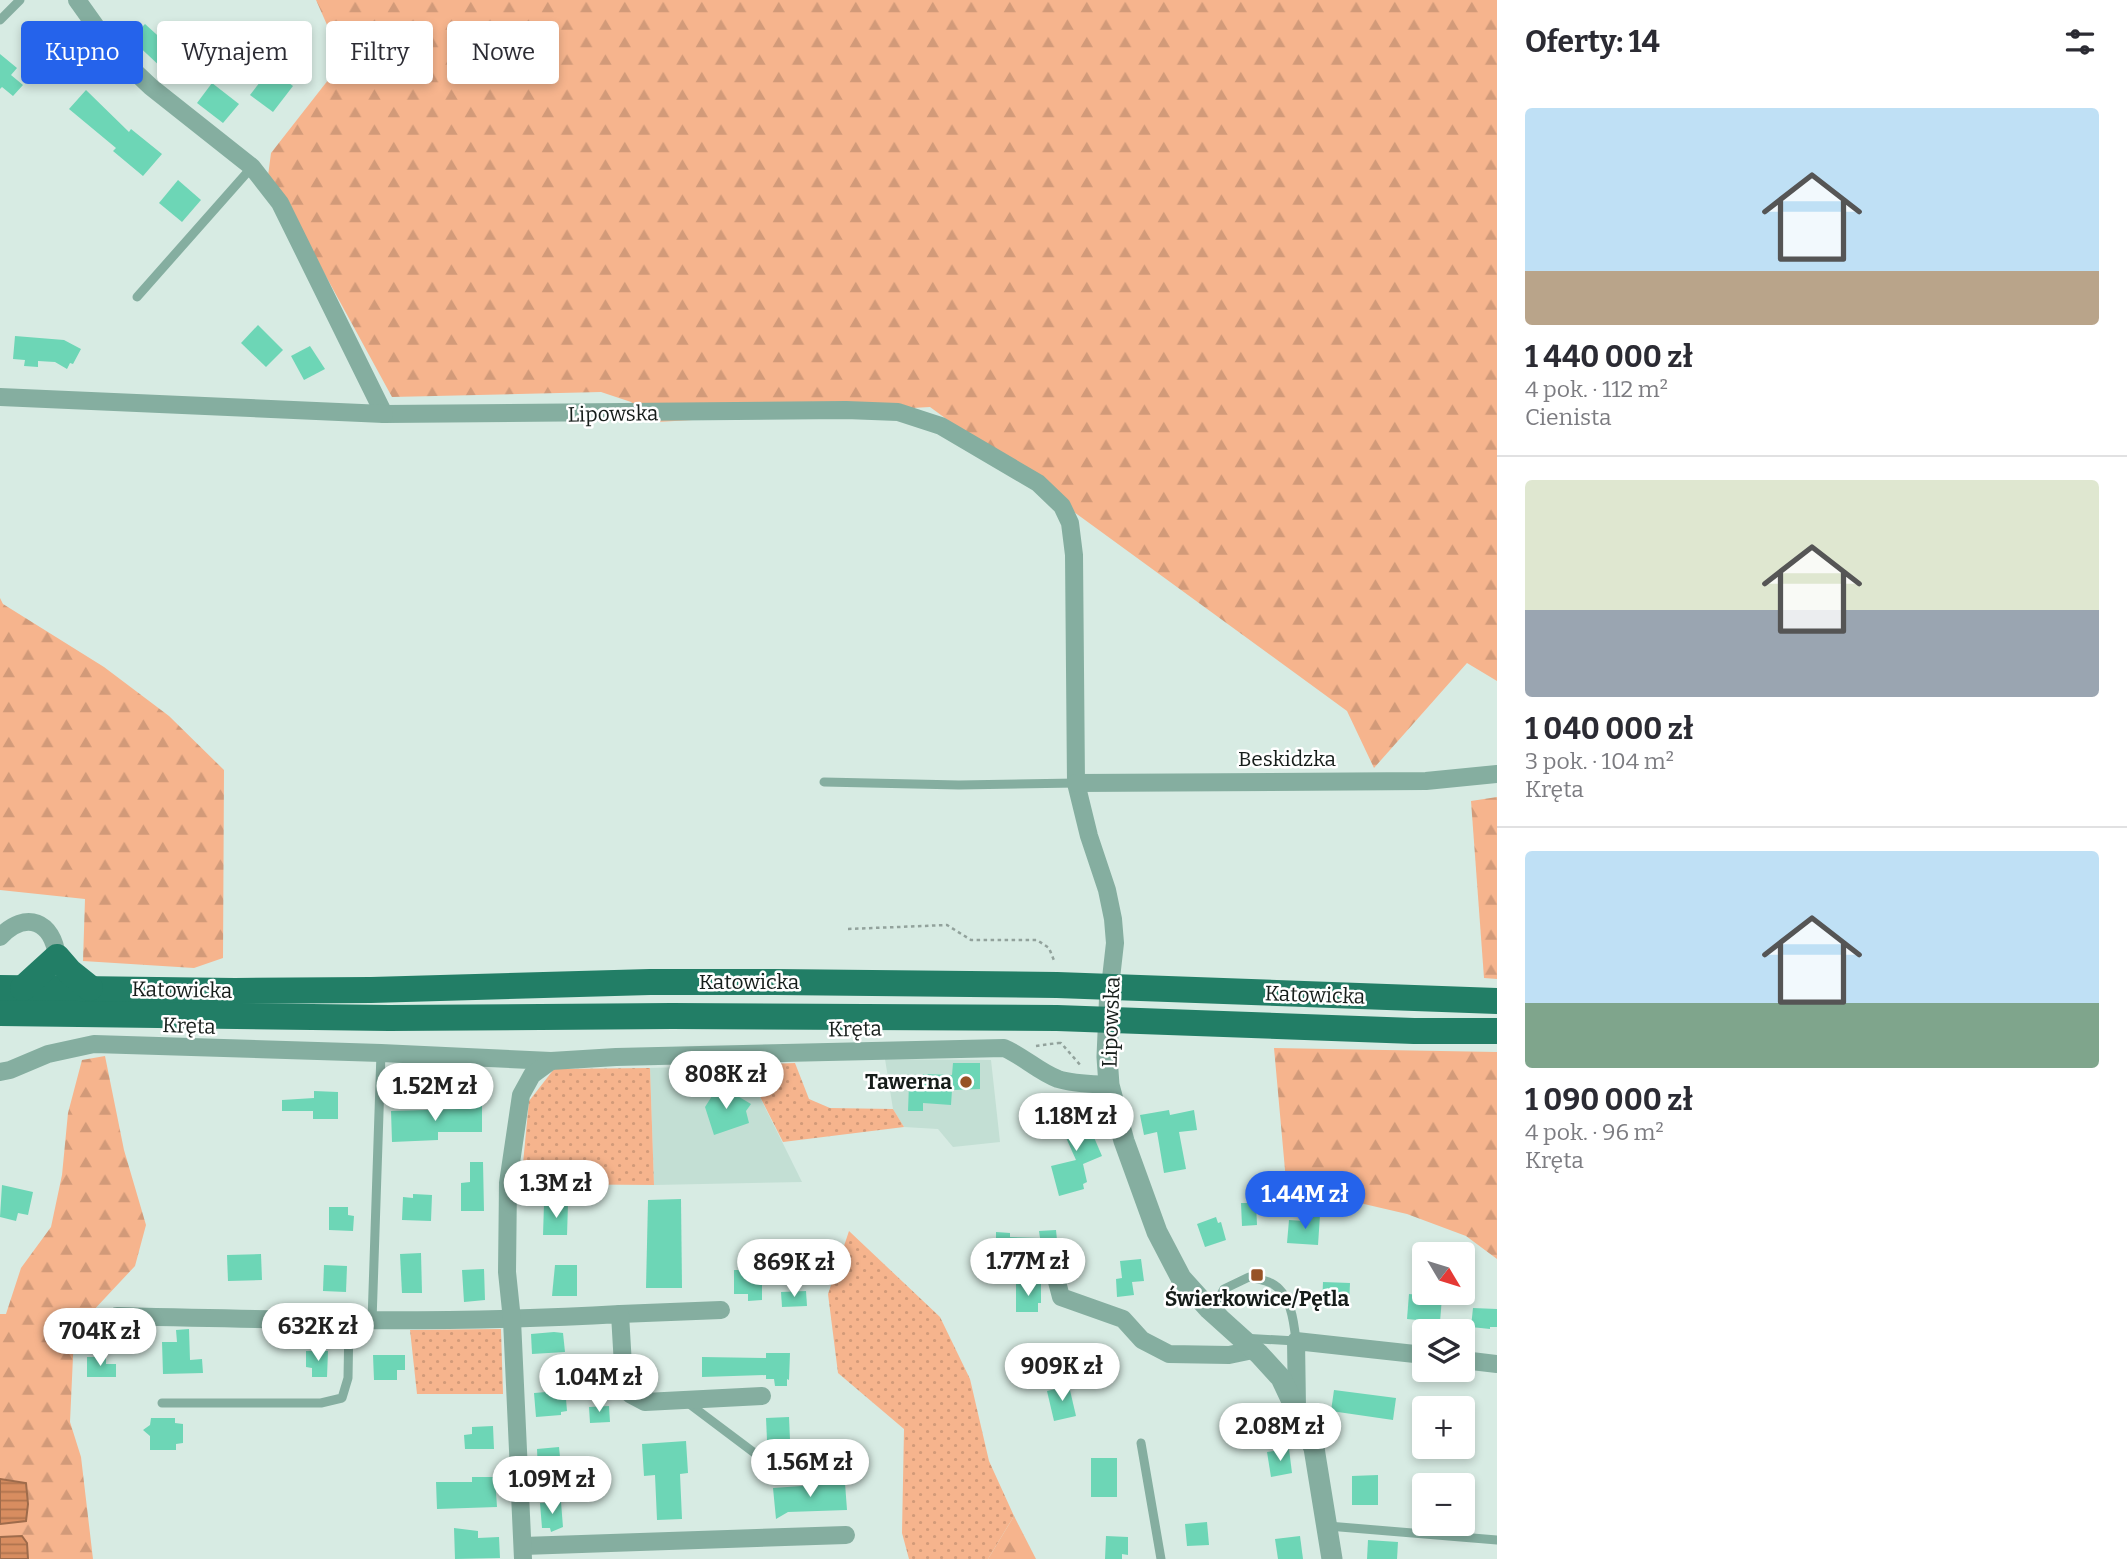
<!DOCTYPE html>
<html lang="pl">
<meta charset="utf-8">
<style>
:root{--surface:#fff;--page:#f7f7f7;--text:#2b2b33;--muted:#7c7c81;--line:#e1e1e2;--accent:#2563eb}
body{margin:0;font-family:Bitter,serif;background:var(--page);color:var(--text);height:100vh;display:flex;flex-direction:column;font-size:26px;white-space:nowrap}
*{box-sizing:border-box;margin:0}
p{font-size:23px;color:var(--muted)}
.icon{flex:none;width:38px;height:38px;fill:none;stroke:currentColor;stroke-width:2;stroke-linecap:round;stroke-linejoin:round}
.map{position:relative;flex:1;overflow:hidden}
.panel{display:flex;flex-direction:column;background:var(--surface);width:630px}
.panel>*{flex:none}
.banner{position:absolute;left:21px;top:21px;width:665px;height:63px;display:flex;gap:14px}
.needle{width:46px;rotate:128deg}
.fabs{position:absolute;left:1412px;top:1242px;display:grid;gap:14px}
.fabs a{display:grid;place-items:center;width:63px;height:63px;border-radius:7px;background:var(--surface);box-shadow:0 4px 10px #0003;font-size:35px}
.price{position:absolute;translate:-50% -60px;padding:0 16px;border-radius:24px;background:#fff;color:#222;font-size:23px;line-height:46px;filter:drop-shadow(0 2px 4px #0008)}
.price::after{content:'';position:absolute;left:50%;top:42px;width:21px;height:16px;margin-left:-10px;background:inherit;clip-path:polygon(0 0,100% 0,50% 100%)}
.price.current{background:var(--accent);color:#fff}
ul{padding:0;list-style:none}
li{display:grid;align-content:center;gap:14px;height:371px;padding:0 28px}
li+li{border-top:2px solid var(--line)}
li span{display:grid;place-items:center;height:217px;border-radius:7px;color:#555}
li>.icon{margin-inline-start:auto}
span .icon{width:126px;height:126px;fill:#fffc;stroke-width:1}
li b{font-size:30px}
h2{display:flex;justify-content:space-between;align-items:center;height:84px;padding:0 28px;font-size:30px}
.tag{padding:0 24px;border-radius:7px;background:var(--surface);box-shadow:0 4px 10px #0003;font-size:24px;line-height:63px}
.tag.current{background:var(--accent);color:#fff}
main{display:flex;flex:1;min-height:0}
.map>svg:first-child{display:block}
</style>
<main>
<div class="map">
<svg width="1497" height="1559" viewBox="0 0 1497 1559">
<defs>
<pattern id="grass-dots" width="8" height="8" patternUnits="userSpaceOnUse" patternTransform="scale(1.75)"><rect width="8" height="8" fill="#f6b48d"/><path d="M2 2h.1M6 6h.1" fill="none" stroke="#d29a79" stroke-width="1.8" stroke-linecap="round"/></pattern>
<pattern id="forest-firs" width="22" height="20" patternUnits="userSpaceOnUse" patternTransform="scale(1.75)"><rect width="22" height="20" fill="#f6b48d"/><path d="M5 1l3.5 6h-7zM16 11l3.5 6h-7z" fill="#d29a79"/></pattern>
<pattern id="water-rules" width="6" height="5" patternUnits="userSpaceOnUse" patternTransform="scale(1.75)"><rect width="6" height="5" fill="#d88d60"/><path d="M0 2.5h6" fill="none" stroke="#ae734e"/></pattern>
</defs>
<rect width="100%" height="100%" fill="#d7ebe3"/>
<g fill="#c3dfd4">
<polygon points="885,1059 991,1060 1000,1142 953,1147 938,1129 904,1127 893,1109"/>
<polygon points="744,1065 802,1182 654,1185 650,1068"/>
</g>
<g fill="url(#grass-dots)">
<polygon points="795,1063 809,1099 830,1108 893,1109 904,1127 783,1142 744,1065"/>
<polygon points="650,1068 654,1185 521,1184 529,1101 554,1069"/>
<polygon points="849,1231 940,1317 970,1379 989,1461 1014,1516 988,1559 909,1559 902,1533 904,1429 838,1373 828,1294"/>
<polygon points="501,1329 503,1394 417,1394 410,1330"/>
</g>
<g fill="url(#forest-firs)">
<polygon points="316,0 1497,0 1497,681 1467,663 1374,768 1347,711 930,407 657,422 631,402 601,392 392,397 293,216 268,176 271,153 343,61"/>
<polygon points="0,598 3,604 104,667 169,716 224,770 223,958 194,968 83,961 85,899 0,890"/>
<polygon points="1497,797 1497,979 1484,978 1471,801"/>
<polygon points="1274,1048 1497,1052 1497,1259 1466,1236 1407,1214 1334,1197 1287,1192"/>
<polygon points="105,1056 124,1150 146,1225 135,1266 91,1313 74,1335 70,1422 81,1457 93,1559 28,1559 27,1543 22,1536 0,1537 0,1524 8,1524 9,1480 0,1479 0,1314 6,1314 21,1268 51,1227 62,1175 68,1113 82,1060"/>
<polygon points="1014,1516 1036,1559 988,1559"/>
</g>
<g fill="url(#water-rules)" stroke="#9e6b4b" stroke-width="2">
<polygon points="0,1479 26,1483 28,1504 26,1521 0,1524"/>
<polygon points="22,1536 27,1543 28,1559 0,1559 0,1537"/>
</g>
<g fill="#6dd6b6">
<polygon points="145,24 178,54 164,70 131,39"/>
<polygon points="0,54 17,68 11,75 23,85 13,96 2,87 0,89"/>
<polygon points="270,69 293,86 273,112 250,95"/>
<polygon points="212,83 239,104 223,123 197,103"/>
<polygon points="86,90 129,132 131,129 162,154 143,176 113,151 116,148 69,109"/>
<polygon points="178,180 201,200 182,222 159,203"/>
<polygon points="258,325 283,350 266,367 241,343"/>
<polygon points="15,336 64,340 81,349 73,364 70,363 67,369 55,362 38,361 38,367 24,366 25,360 13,359"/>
<polygon points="310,346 325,369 304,380 291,356"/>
<polygon points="953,1063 980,1063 980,1089 952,1090 951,1105 923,1103 923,1111 908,1111 909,1084 923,1084 923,1074 952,1075"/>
<polygon points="719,1085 751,1104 746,1111 749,1123 714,1135 705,1107"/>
<polygon points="314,1091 338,1092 338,1119 313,1119 313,1111 282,1111 282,1100 314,1098"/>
<polygon points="459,1103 482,1103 482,1132 438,1132 438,1140 392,1142 391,1111 459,1109"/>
<polygon points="1081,1107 1102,1156 1083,1164 1087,1182 1083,1184 1084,1189 1059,1196 1051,1166 1076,1160 1059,1122 1065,1120 1063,1113"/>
<polygon points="1169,1110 1170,1115 1194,1110 1197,1130 1179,1132 1186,1169 1164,1173 1157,1132 1144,1135 1140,1115"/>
<polygon points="470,1162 483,1162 484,1211 461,1211 461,1183 470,1182"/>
<polygon points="2,1185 33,1192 28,1215 18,1213 16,1221 0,1217"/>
<polygon points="413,1194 432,1195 431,1221 402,1220 403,1197 413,1198"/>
<polygon points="681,1199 682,1288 646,1288 648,1200"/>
<polygon points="1241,1203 1256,1203 1257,1225 1242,1226"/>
<polygon points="544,1204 568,1204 567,1235 543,1235"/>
<polygon points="329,1207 348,1207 348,1215 354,1216 353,1231 329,1230"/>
<polygon points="1304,1214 1320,1215 1318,1245 1287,1243 1289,1220 1304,1221"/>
<polygon points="1216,1217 1218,1223 1221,1222 1226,1240 1205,1247 1197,1224"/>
<polygon points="1056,1230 1058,1250 1049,1248 1042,1252 1029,1253 1029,1257 996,1256 996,1232 1010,1233 1010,1237 1040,1238 1039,1231"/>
<polygon points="421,1253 422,1293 402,1293 400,1254"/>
<polygon points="261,1254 262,1280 228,1281 227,1255"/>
<polygon points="1141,1259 1144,1281 1132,1282 1134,1295 1117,1297 1116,1279 1122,1278 1120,1261"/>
<polygon points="324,1265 347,1266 346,1292 323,1291"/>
<polygon points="555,1265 577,1265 577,1296 552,1296"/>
<polygon points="748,1267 762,1267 762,1300 748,1301 748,1294 734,1294 734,1270 747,1270"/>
<polygon points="484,1269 485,1300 464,1302 462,1270"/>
<polygon points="1323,1282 1350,1283 1349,1305 1322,1305"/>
<polygon points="1016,1284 1041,1284 1041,1303 1038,1303 1038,1312 1016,1312"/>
<polygon points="806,1291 807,1306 782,1307 781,1292"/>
<polygon points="1409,1294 1442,1297 1440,1322 1407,1319"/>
<polygon points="1473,1308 1497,1309 1497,1327 1490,1327 1490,1329 1471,1327"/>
<polygon points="189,1329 190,1360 202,1359 203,1373 163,1374 162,1342 177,1342 176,1330"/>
<polygon points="554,1332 563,1333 565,1352 532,1354 531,1334"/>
<polygon points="306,1351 328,1351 327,1377 312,1377 312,1368 306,1367"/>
<polygon points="766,1353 790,1353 789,1380 787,1379 787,1386 775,1386 774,1379 766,1379 766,1375 702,1377 702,1357 766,1358"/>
<polygon points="373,1355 405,1355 405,1370 397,1370 397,1380 374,1380"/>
<polygon points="87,1357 106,1357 106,1364 116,1364 116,1377 87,1377"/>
<polygon points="1069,1386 1076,1416 1054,1421 1047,1391"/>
<polygon points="1334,1390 1396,1398 1393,1420 1331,1411"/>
<polygon points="559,1391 560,1399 566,1399 567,1411 561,1412 561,1415 536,1417 534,1393"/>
<polygon points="609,1406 610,1422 590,1423 589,1407"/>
<polygon points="789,1417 790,1440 767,1440 766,1418"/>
<polygon points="151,1418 175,1418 175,1423 183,1424 183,1443 176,1444 176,1450 150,1450 150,1436 143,1430 150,1425"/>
<polygon points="493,1426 494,1449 465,1449 464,1435 472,1434 472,1427"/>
<polygon points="686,1441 688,1473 680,1474 682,1519 657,1520 655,1475 644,1476 642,1444"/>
<polygon points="559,1447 560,1457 570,1457 571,1475 549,1476 549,1471 538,1471 537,1449"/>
<polygon points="1289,1449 1292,1473 1271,1477 1267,1452"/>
<rect x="1091" y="1458" width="26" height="39"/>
<polygon points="1378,1475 1378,1505 1352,1505 1352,1476"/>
<polygon points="472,1477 495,1477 497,1507 437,1509 436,1482 472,1482"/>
<polygon points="845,1483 847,1510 788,1512 776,1519 773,1488"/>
<polygon points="561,1502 563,1527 551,1532 550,1528 542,1528 540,1503"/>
<polygon points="1207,1522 1209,1545 1187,1546 1185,1524"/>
<polygon points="454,1528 478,1531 478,1538 499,1537 500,1558 455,1559"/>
<polygon points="1106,1536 1128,1537 1128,1555 1122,1554 1122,1559 1105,1559"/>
<polygon points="1300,1536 1303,1559 1278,1559 1275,1539"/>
<polygon points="1368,1540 1398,1542 1397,1559 1367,1559"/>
</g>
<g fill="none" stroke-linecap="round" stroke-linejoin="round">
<g stroke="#92a29c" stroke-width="2.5" stroke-dasharray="3.5 3.5" stroke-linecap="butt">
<polyline points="848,929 947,925 971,940 1037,940 1049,948 1055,963"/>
<polyline points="1058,1043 1061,1043 1082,1067"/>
<polyline points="1036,1046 1058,1043"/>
</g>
<g stroke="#85aea0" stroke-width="9">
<polyline points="0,20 20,0"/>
<polyline points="137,297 252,167"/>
<polyline points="824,782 959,785 1076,783"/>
<path d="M1249,1277C1256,1279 1265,1280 1271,1283C1291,1293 1294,1322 1296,1341L1242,1338L1221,1311L1218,1300L1224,1289Z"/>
<polyline points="372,1321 381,1053"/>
<polyline points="162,1403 321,1403 342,1398 348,1378 349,1322"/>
<polyline points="688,1403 769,1464"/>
<polyline points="1141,1443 1161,1559"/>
<polyline points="1328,1526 1497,1540"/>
</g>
<g stroke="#85aea0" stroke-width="18">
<polyline points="77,0 114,52 151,87 252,167 280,203 384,414 846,410 898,412 941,426 1038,483 1062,506 1070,523 1074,555 1076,783 1089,836 1107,890 1113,919 1115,943 1110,987"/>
<polyline points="0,397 384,414"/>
<polyline points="1076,783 1426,781 1497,774"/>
<path d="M0,937C26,910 53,921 57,957"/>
<polyline points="0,1072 10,1070 48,1054 94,1044 381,1053 551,1061"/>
<polyline points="1051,1259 1061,1297 1123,1319 1142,1340 1169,1354 1229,1355 1253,1350"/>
<polyline points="620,1314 721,1310"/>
<path d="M117,1316C285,1320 452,1324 620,1314L624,1383L630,1394L645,1402L762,1396"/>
<polyline points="1463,1360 1497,1364"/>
<polyline points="1297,1408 1296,1341 1424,1355"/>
<polyline points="523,1546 846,1535"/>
<path d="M523,1559L512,1320L507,1272L508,1183L521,1095L532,1075L551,1061L616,1057L1004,1048C1023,1056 1039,1072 1058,1079C1074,1084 1092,1084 1109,1085"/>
</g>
<polyline stroke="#85aea0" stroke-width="21" points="1110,987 1107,1057 1109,1085 1124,1141 1157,1232 1181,1278 1209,1309 1259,1354 1281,1378 1314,1448 1332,1559"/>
<g stroke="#227e66" stroke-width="26">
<polyline points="0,988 235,991 371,990 650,982 775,982 1057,985 1497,1001"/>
<polyline points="23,988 57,957 70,972 90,988"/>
<polyline points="0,1013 389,1018 672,1016 1057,1018 1414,1031 1497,1031"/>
</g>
</g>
<g fill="#975326" stroke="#fff" stroke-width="2.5">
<circle cx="966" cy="1082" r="7"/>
<rect x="1250" y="1268" width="14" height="14" rx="3.5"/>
</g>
<g text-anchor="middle" stroke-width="5" stroke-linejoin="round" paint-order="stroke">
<g font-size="21" fill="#161d1a" stroke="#fff">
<text transform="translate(613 414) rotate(-1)" y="7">Lipowska</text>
<text x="1287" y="766">Beskidzka</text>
<text x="749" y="989">Katowicka</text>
<text transform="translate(182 990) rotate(1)" y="7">Katowicka</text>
<text transform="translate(1315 995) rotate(2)" y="7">Katowicka</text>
<text transform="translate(1111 1022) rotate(-88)" y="7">Lipowska</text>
<text transform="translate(189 1026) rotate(2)" y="7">Kręta</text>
<text transform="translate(855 1029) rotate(-1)" y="7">Kręta</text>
</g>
<g font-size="21" font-weight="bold" fill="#161d1a" stroke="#fff" text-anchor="end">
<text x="952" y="1089">Tawerna</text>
<text x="1257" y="1306" text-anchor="middle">Świerkowice/Pętla</text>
</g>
</g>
</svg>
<div class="fabs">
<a><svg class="needle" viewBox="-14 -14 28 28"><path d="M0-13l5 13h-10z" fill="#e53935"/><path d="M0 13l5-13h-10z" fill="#7c7c81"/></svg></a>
<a><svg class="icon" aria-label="layers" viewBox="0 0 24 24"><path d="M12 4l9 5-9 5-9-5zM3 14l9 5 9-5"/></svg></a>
<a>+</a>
<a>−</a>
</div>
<b class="price" style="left:726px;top:1111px">808K zł</b>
<b class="price" style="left:435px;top:1123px">1.52M zł</b>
<b class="price" style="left:1076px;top:1153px">1.18M zł</b>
<b class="price" style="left:556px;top:1220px">1.3M zł</b>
<b class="price current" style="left:1305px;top:1231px">1.44M zł</b>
<b class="price" style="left:1028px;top:1298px">1.77M zł</b>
<b class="price" style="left:794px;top:1299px">869K zł</b>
<b class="price" style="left:318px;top:1363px">632K zł</b>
<b class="price" style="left:100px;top:1368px">704K zł</b>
<b class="price" style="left:1062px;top:1403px">909K zł</b>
<b class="price" style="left:599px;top:1414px">1.04M zł</b>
<b class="price" style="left:1280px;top:1463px">2.08M zł</b>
<b class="price" style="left:810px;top:1499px">1.56M zł</b>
<b class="price" style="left:552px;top:1516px">1.09M zł</b>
<div class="banner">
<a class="tag current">Kupno</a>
<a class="tag">Wynajem</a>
<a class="tag">Filtry</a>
<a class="tag">Nowe</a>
</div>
</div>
<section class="panel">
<h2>Oferty: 14<svg class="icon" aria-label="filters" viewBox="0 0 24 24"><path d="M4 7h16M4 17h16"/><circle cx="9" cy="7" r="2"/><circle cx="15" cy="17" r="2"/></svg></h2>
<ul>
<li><span style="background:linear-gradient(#bfe0f5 75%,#b9a48a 0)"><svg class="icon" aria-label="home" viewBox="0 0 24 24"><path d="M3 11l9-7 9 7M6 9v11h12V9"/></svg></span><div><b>1 440 000 zł</b><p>4 pok. · 112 m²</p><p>Cienista</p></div></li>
<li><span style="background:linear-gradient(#dfe7d0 60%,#9aa5b1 0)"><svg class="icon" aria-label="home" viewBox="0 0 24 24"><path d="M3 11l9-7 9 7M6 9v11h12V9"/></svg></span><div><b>1 040 000 zł</b><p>3 pok. · 104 m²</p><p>Kręta</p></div></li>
<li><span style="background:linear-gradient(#bfe0f5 70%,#7fa58c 0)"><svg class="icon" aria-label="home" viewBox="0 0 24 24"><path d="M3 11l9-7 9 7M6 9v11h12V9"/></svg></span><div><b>1 090 000 zł</b><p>4 pok. · 96 m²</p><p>Kręta</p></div></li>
</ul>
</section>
</main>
